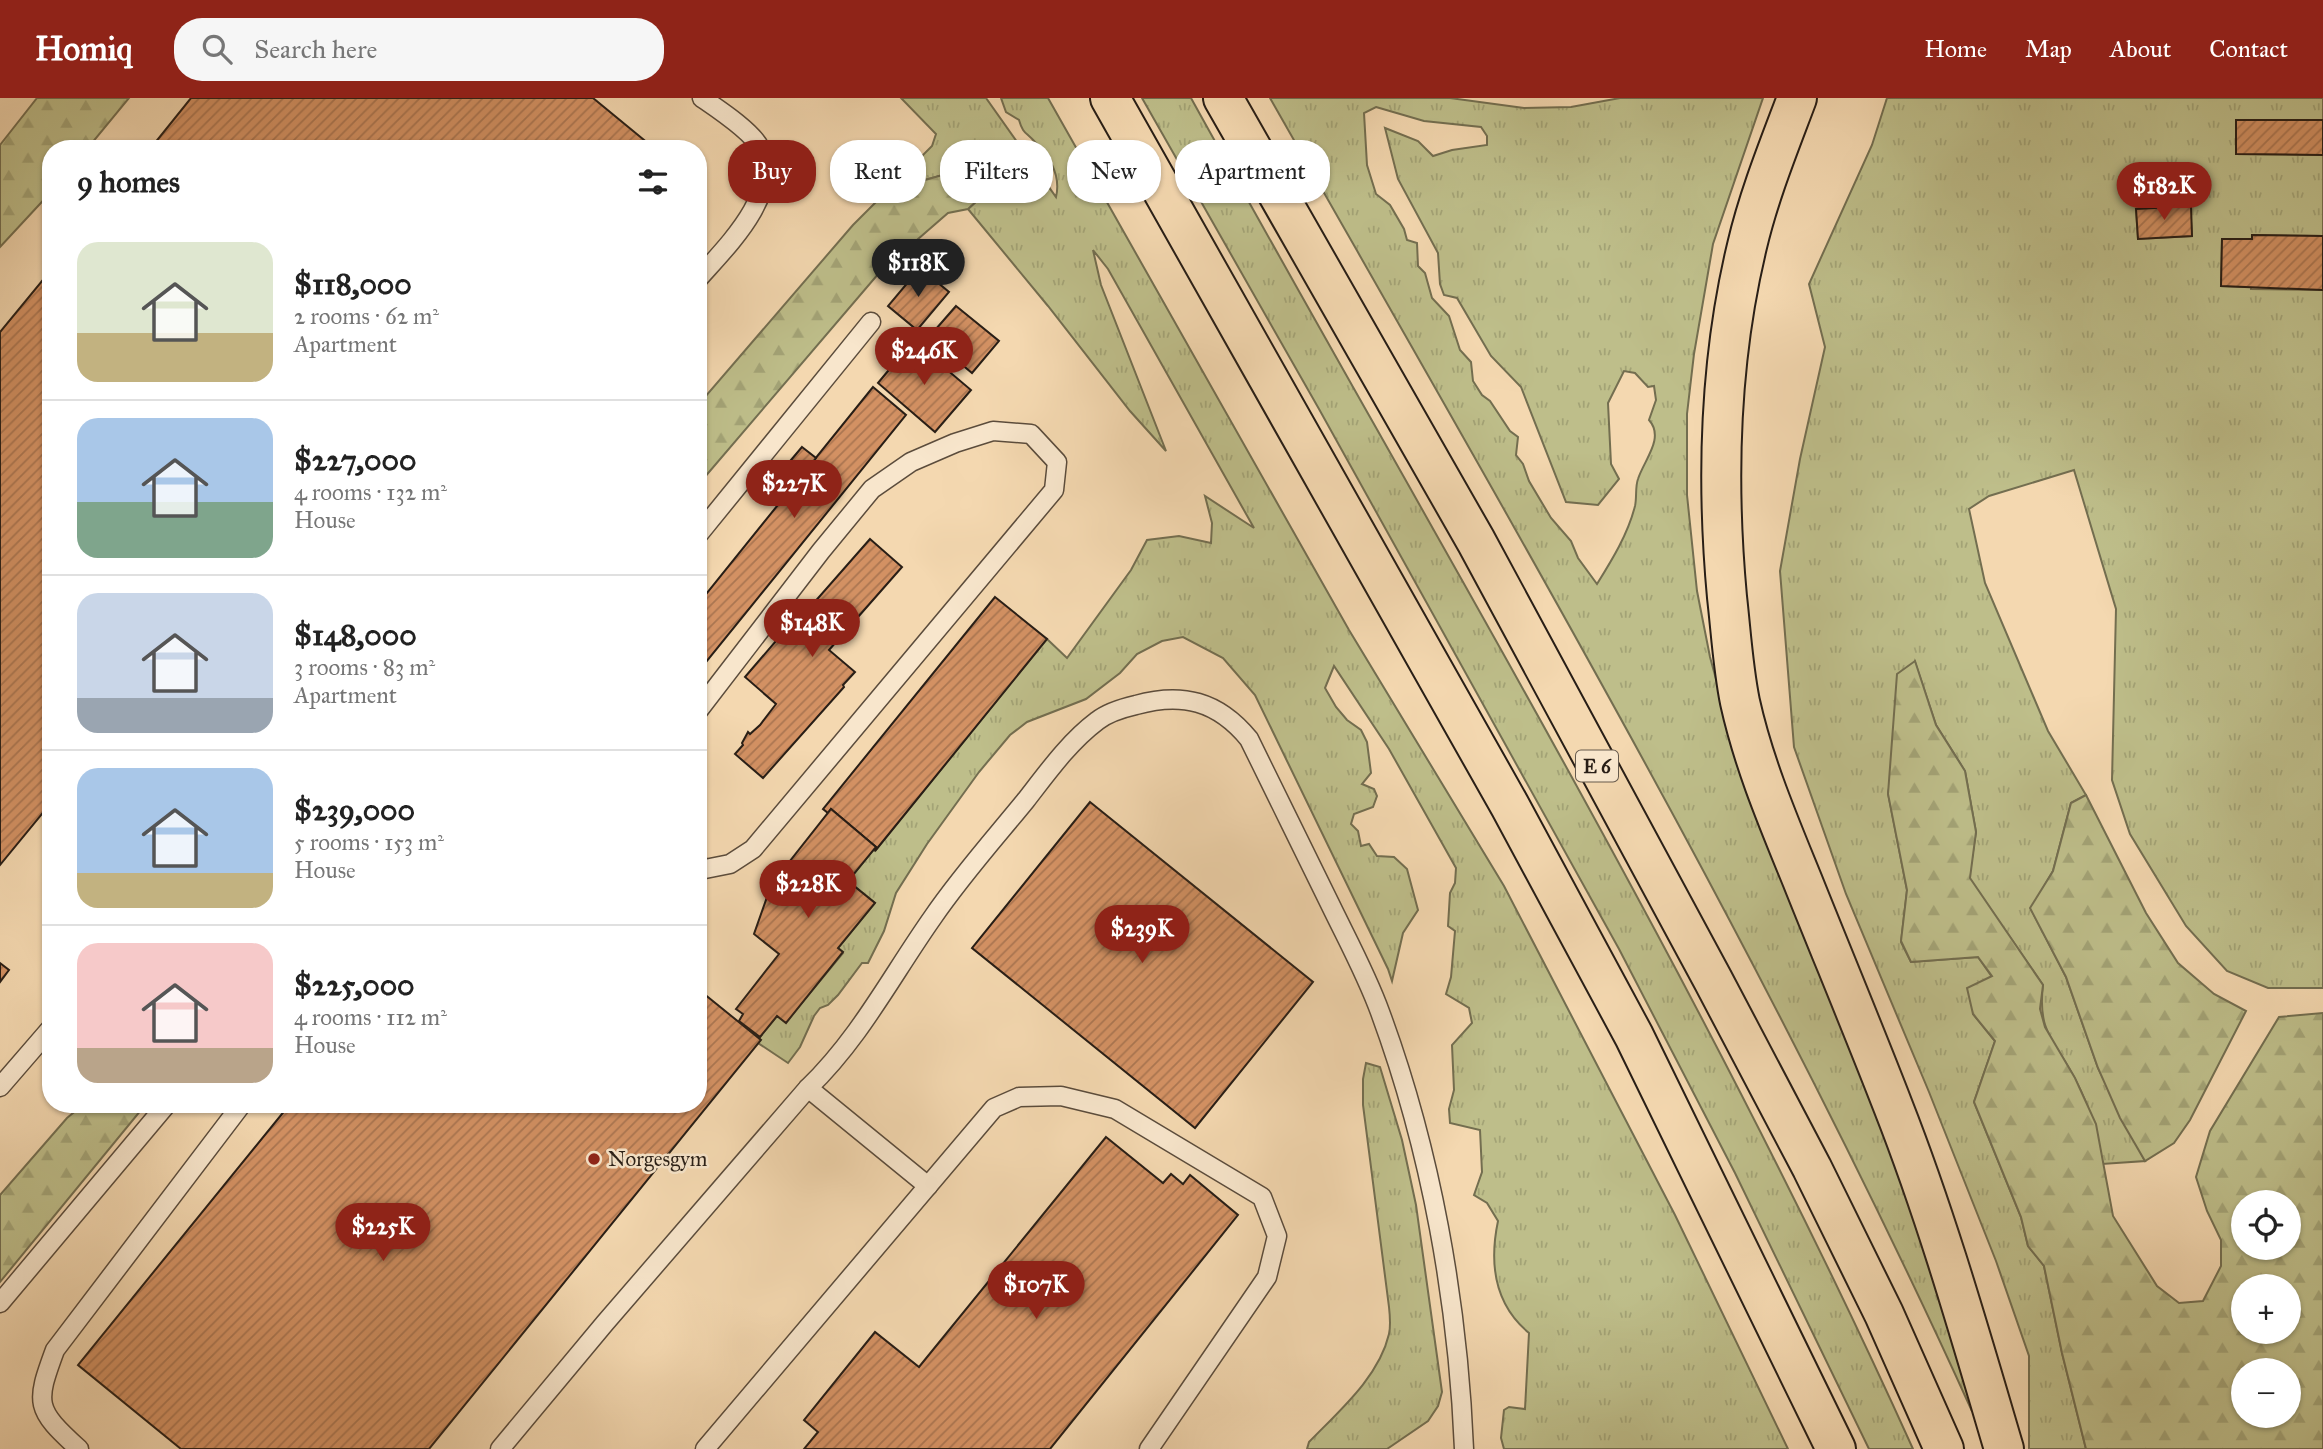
<!DOCTYPE html>
<meta charset="utf-8">
<style>
:root{--surface:#fff;--page:#f6f6f6;--text:#222;--muted:#767676;--line:#e0e0e0;--accent:#8f2418}
body{margin:0;font-family:"IM FELL Great Primer",serif;background:var(--page);color:var(--text);height:100vh;display:flex;flex-direction:column;font-size:26px;white-space:nowrap}
*{box-sizing:border-box;margin:0}
p{font-size:23px;color:var(--muted)}
.icon{flex:none;width:38px;height:38px;fill:none;stroke:currentColor;stroke-width:2;stroke-linecap:round;stroke-linejoin:round}
.map{position:relative;flex:1;overflow:hidden}
.drawer{position:absolute;left:42px;top:42px;width:665px;height:973px;display:flex;flex-direction:column;background:var(--surface);border-radius:28px;box-shadow:0 2px 5px #0004}
.drawer>*{flex:none}
.banner{position:absolute;left:728px;top:42px;width:665px;height:63px;display:flex;gap:14px}
.fabs{position:absolute;left:2231px;top:1092px;display:grid;gap:14px}
.fabs a{display:grid;place-items:center;width:70px;height:70px;border-radius:50%;background:var(--surface);box-shadow:0 2px 5px #0004;font-size:35px}
.price{position:absolute;translate:-50% -60px;padding:0 16px;border-radius:24px;background:var(--accent);color:#fff;font-size:23px;line-height:46px;filter:drop-shadow(0 2px 4px #0008)}
.price::after{content:'';position:absolute;left:50%;top:42px;width:21px;height:16px;margin-left:-10px;background:inherit;clip-path:polygon(0 0,100% 0,50% 100%)}
.price.on{background:#222;color:#fff}
ul{padding:0;list-style:none}
li{display:flex;align-items:center;gap:21px;height:175px;padding:0 35px}
li+li{border-top:2px solid var(--line)}
li span{display:grid;place-items:center;flex:none;width:196px;height:140px;border-radius:21px;color:#555}
li>.icon{margin-inline-start:auto}
span .icon{width:84px;height:84px;fill:#fffc;stroke-width:1}
li b{font-size:30px}
h2{display:flex;justify-content:space-between;align-items:center;height:84px;padding:0 35px;font-size:30px}
.pill{padding:0 24px;border-radius:28px;background:var(--surface);box-shadow:0 2px 5px #0004;font-size:24px;line-height:63px}
.pill.on{background:var(--accent);color:#fff}
header{display:flex;align-items:center;gap:42px;box-sizing:border-box;height:98px;padding:0 35px;background:var(--accent);color:#fff}
header strong{font-size:33px}
nav{display:flex;gap:38px;margin-inline-start:auto;font-size:24px}
.search{width:490px;height:63px;background:var(--page);display:flex;align-items:center;gap:18px;box-sizing:border-box;padding:0 24px;border-radius:28px;color:var(--muted);font-size:26px}
.map>svg:first-child{display:block}
</style>
<header>
<strong>Homiq</strong>
<div class="search"><svg class="icon" aria-label="search" viewBox="0 0 24 24"><circle cx="10" cy="10" r="6"/><path d="M15 15l6 6"/></svg>Search here</div>
<nav><a>Home</a><a>Map</a><a>About</a><a>Contact</a></nav>
</header>
<div class="map">
<svg width="2323" height="1351" viewBox="0 0 2323 1351">
<defs>
<pattern id="grass-tufts" width="24" height="20" patternUnits="userSpaceOnUse" patternTransform="scale(1.75)"><rect width="24" height="20" fill="#bebe8a"/><path d="M3 7l-1-3M5 7V3M7 7l1-3M15 17l-1-3M17 17v-4M19 17l1-3" fill="none" stroke="#a3a376"/></pattern>
<pattern id="forest-firs" width="22" height="20" patternUnits="userSpaceOnUse" patternTransform="scale(1.75)"><rect width="22" height="20" fill="#bebe8a"/><path d="M5 1l3.5 6h-7zM16 11l3.5 6h-7z" fill="#a3a376"/></pattern>
<pattern id="building-hatch" width="6" height="6" patternUnits="userSpaceOnUse" patternTransform="scale(1.75)"><rect width="6" height="6" fill="#d39163"/><path d="M-1 1l2-2M0 6l6-6M5 7l2-2" fill="none" stroke="#ab7651"/></pattern>
</defs>
<rect width="100%" height="100%" fill="#f4d8b0"/>
<filter id="stains"><feTurbulence type="fractalNoise" baseFrequency=".00286" numOctaves="4"/><feColorMatrix values="0 0 0 0 .2 0 0 0 0 .09 0 0 0 0 .02 0 0 0 .5 -.17"/></filter>
<radialGradient id="worn" r=".72"><stop offset=".6" stop-color="#630" stop-opacity="0"/><stop offset="1" stop-color="#630" stop-opacity=".3"/></radialGradient>
<g fill="url(#grass-tufts)" stroke="#736e50" stroke-width="2" fill-rule="evenodd">
<path d="M901,0H986L1056,99C1061,78 1050,59 1035,44C1026,34 1023,36 1019,22L1006,14L1001,0H1048L1349,532L1504,788L1675,1117L1788,1351H1504L1501,1340L1504,1312L1509,1309L1525,1311L1529,1235C1494,1206 1489,1166 1498,1123L1487,1105L1474,1097L1482,1074L1480,1032L1450,1025L1449,1011L1454,992L1452,947L1472,925L1469,910L1446,896L1451,879L1455,833L1448,828L1450,795L1455,785L1456,770L1389,651L1334,568L1325,590L1336,609L1347,622L1361,632L1367,644L1371,675L1362,686L1374,691L1377,698L1373,709L1354,716L1351,726L1358,733L1361,748L1369,746L1377,758L1394,759L1407,771L1418,812L1403,835L1392,883L1388,871L1255,597L1223,560L1183,539L1162,543L1137,556L1120,575L1086,601L1027,624L1010,637L979,674L927,746L896,795L884,833L868,865H862L838,897L828,907L820,910L814,918L800,949L788,965L758,945L760,939L777,918L786,924L843,855L838,850L875,805L848,783L873,752L875,753L1047,541L1067,560L1131,472L1147,442L1179,438L1211,445L1212,425L1205,398L1254,430L1108,171L1093,152L1101,187L1166,353L1130,313L1048,208L968,111L980,100L946,76L925,82L899,81L932,48L936,36Z"/>
<path d="M1142,0H1191C1438,447 1703,885 1913,1351H1869L1735,1075L1619,851L1319,311Z"/>
<path d="M1270,0H1450L1524,10L1571,9L1620,0H1763L1713,146L1694,256L1687,316V397L1697,493L1710,559L1737,658L1924,1141L1974,1304L1971,1311C1766,859 1515,431 1270,0ZM1376,9L1424,23L1481,29L1487,38V47L1452,52L1433,58L1418,43L1385,30L1398,81L1438,155L1440,186L1444,197L1457,200L1491,258L1521,289L1566,404L1598,407L1619,381L1611,366L1608,305L1624,273L1635,275L1648,289L1654,288L1656,302L1649,322C1665,340 1644,362 1638,381C1635,389 1637,399 1635,408C1628,436 1612,462 1597,486L1578,460L1571,443L1551,420L1529,383L1523,366L1516,357L1518,339L1510,333L1490,303L1482,297L1473,283L1471,264L1460,252L1449,218L1432,200L1425,175L1418,168L1417,145L1407,142L1404,131L1390,107L1376,96L1367,67L1364,15Z"/>
<path d="M1887,0H2323V22H2236V56L2323,57V138L2252,137V141H2222L2221,188L2251,189V191L2323,192V890H2268L2227,873L2186,828L2130,736L2112,682L2116,511L2074,372L1989,398L1969,411L1985,485L2048,633L2086,697L2071,705L2053,773L2031,811L2066,879L2098,970L2145,1063L2102,1066C2097,1034 2091,1012 2076,983C2056,943 2037,936 2043,887L1969,780L1976,734L1965,673L1936,627L1915,564L1888,695L1907,792L1901,844L1911,864L1978,859L1992,879L1973,916L1995,943L1974,1004L2021,1119L2028,1148L2044,1168L2062,1255L2086,1351H2029V1258L1996,1163L1929,994L1846,796L1794,649L1780,473L1800,361L1825,249L1809,186L1872,47ZM2190,108L2192,138L2138,141L2136,111Z"/>
<path d="M1366,965L1380,969L1402,1042L1416,1107L1442,1294L1438,1308L1428,1323L1387,1351H1307L1309,1344C1339,1313 1379,1279 1389,1236C1391,1227 1390,1218 1389,1209L1363,1007V981Z"/>
</g>
<g fill="url(#forest-firs)" stroke="#736e50" stroke-width="2" fill-rule="evenodd">
<polygon points="37,0 129,0 87,51 51,51 51,94 0,149 0,47"/>
<polygon points="946,76 974,81 980,100 968,111 948,115 879,175 698,387 698,307 853,127 899,81 925,82"/>
<path d="M1915,563L1936,627L1965,673L1976,734L1970,780L2043,887L2040,911L2045,929L2075,980L2096,1026L2113,1118L2157,1188L2179,1205L2203,1203L2221,1168V1142L2207,1113L2196,1079L2210,1033L2279,919L2323,915V1351H2086L2062,1255L2044,1168L2028,1148L2021,1119L1974,1004L1995,943L1973,916L1967,890L1992,878L1978,859L1911,864L1901,843L1907,792L1888,696L1897,576ZM2244,1104H2289V1150H2244ZM2289,1188V1234H2244V1188ZM2289,1272V1318H2244V1272Z"/>
<polygon points="2086,697 2146,815 2178,865 2214,896 2246,913 2190,1022 2174,1045 2145,1063 2120,1020 2098,970 2066,879 2030,810 2053,773 2071,705"/>
<polygon points="84,1006 146,1006 0,1184 0,1097 67,1020"/>
</g>
<g fill="url(#building-hatch)" stroke="#281e16" stroke-width="2">
<polygon points="191,0 593,0 655,51 150,51"/>
<polygon points="2236,22 2323,22 2323,57 2236,56"/>
<polygon points="2191,108 2192,138 2138,141 2136,111"/>
<polygon points="2252,137 2323,138 2323,192 2221,188 2222,141 2252,141"/>
<polygon points="920,170 949,194 917,232 888,208"/>
<polygon points="51,172 51,705 0,767 0,234"/>
<polygon points="956,208 999,243 972,275 929,239"/>
<polygon points="913,243 971,292 935,334 878,285"/>
<polygon points="873,289 906,317 698,574 698,506"/>
<polygon points="802,349 816,360 800,380 786,368"/>
<polygon points="870,441 902,469 829,552 855,574 843,587 844,589 763,680 735,656 743,647 742,645 748,634 750,636 760,627 776,606 745,579 781,537 784,539"/>
<polygon points="995,499 1047,541 875,753 876,749 831,711 828,715 823,711"/>
<polygon points="1090,704 1313,884 1195,1030 972,850"/>
<polygon points="831,711 876,749 848,783 875,805 838,850 843,854 786,925 777,918 760,939 739,923 743,916 736,911 779,856 754,836 767,799 764,796"/>
<polygon points="0,865 9,872 0,884"/>
<polygon points="698,891 761,942 429,1351 181,1351 78,1267 290,1006 698,1006"/>
<polygon points="1106,1039 1163,1085 1171,1076 1183,1086 1190,1077 1238,1117 1050,1351 804,1351 818,1334 804,1322 875,1234 919,1269"/>
</g>
<g fill="none" stroke-linecap="round" stroke-linejoin="round">
<g stroke="#5b4c3c" stroke-width="21">
<g id="lane">
<path d="M698,181C726,149 782,96 760,50C753,34 718,11 702,0"/>
<polyline points="698,437 871,224"/>
<polyline points="698,613 821,453 872,391 911,364 955,345 993,333 1031,336 1057,364 1054,392 753,751 730,766 705,771 698,766"/>
<polyline points="0,989 51,930"/>
<polyline points="808,990 928,1088"/>
<polyline points="0,1205 167,1006"/>
<path d="M79,1351C35,1311 35,1306 55,1252L242,1006"/>
<path d="M500,1351L605,1225L808,990C860,940 892,877 933,819C961,778 995,740 1026,702C1047,675 1069,644 1097,623C1107,615 1123,610 1136,607C1182,594 1218,603 1249,641C1276,697 1304,752 1331,808C1348,843 1367,878 1380,914C1431,1052 1458,1204 1464,1351"/>
<polyline points="705,1351 994,1010 1019,999 1061,998 1115,1011 1262,1099 1277,1138 1267,1179 1149,1351"/>
</g>
</g>
<g stroke="#281e16" stroke-width="42">
<g id="highway">
<polyline points="1110,0 1510,708 1634,938 1836,1351"/>
<polyline points="1223,0 1476,443 1713,882 1812,1070 1884,1216 1944,1351"/>
<path d="M1797,0C1779,48 1759,97 1747,148C1719,264 1716,380 1727,499C1731,534 1733,570 1740,604C1754,667 1779,725 1803,784C1833,859 1864,933 1893,1008C1937,1120 1970,1236 2004,1351"/>
</g>
</g>
<use href="#lane" stroke="#f8e6cc" stroke-width="18"/>
<use href="#highway" stroke="#f4d8b0" stroke-width="38"/>
</g>
<circle fill="#8f2418" stroke="#f8e6cc" stroke-width="2.5" cx="594" cy="1061" r="7"/>
<g text-anchor="middle" stroke-width="5" stroke-linejoin="round" paint-order="stroke">
<rect fill="#f8e6cc" stroke="#665a4d" stroke-width="2" x="1576" y="652.5" width="42" height="31" rx="5"/>
<g font-size="19" font-weight="bold" fill="#281e16">
<text x="1597" y="675">E 6</text>
</g>
<g font-size="21" fill="#281e16" stroke="#f8e6cc" text-anchor="start">
<text x="608" y="1068">Norgesgym</text>
</g>
</g>
<rect width="100%" height="100%" filter="url(#stains)"/>
<rect width="100%" height="100%" fill="url(#worn)"/>
</svg>
<div class="fabs">
<a><svg class="icon" aria-label="locate" viewBox="0 0 24 24"><circle cx="12" cy="12" r="6"/><path d="M12 2v4M12 18v4M2 12h4M18 12h4"/></svg></a>
<a>+</a>
<a>−</a>
</div>
<b class="price" style="left:2164px;top:124px">$182K</b>
<b class="price on" style="left:918px;top:201px">$118K</b>
<b class="price" style="left:924px;top:289px">$246K</b>
<b class="price" style="left:794px;top:422px">$227K</b>
<b class="price" style="left:812px;top:561px">$148K</b>
<b class="price" style="left:808px;top:822px">$228K</b>
<b class="price" style="left:1142px;top:867px">$239K</b>
<b class="price" style="left:383px;top:1165px">$225K</b>
<b class="price" style="left:1036px;top:1223px">$107K</b>
<div class="banner">
<a class="pill on">Buy</a>
<a class="pill">Rent</a>
<a class="pill">Filters</a>
<a class="pill">New</a>
<a class="pill">Apartment</a>
</div>
<section class="drawer">
<h2>9 homes<svg class="icon" aria-label="filters" viewBox="0 0 24 24"><path d="M4 7h16M4 17h16"/><circle cx="9" cy="7" r="2"/><circle cx="15" cy="17" r="2"/></svg></h2>
<ul>
<li><span style="background:linear-gradient(#dfe7d0 65%,#c2b280 0)"><svg class="icon" aria-label="home" viewBox="0 0 24 24"><path d="M3 11l9-7 9 7M6 9v11h12V9"/></svg></span><div><b>$118,000</b><p>2 rooms · 62 m²</p><p>Apartment</p></div></li>
<li><span style="background:linear-gradient(#a9c7e8 60%,#7fa58c 0)"><svg class="icon" aria-label="home" viewBox="0 0 24 24"><path d="M3 11l9-7 9 7M6 9v11h12V9"/></svg></span><div><b>$227,000</b><p>4 rooms · 132 m²</p><p>House</p></div></li>
<li><span style="background:linear-gradient(#c9d6e8 75%,#9aa5b1 0)"><svg class="icon" aria-label="home" viewBox="0 0 24 24"><path d="M3 11l9-7 9 7M6 9v11h12V9"/></svg></span><div><b>$148,000</b><p>3 rooms · 83 m²</p><p>Apartment</p></div></li>
<li><span style="background:linear-gradient(#a9c7e8 75%,#c2b280 0)"><svg class="icon" aria-label="home" viewBox="0 0 24 24"><path d="M3 11l9-7 9 7M6 9v11h12V9"/></svg></span><div><b>$239,000</b><p>5 rooms · 153 m²</p><p>House</p></div></li>
<li><span style="background:linear-gradient(#f6c9c9 75%,#b9a48a 0)"><svg class="icon" aria-label="home" viewBox="0 0 24 24"><path d="M3 11l9-7 9 7M6 9v11h12V9"/></svg></span><div><b>$225,000</b><p>4 rooms · 112 m²</p><p>House</p></div></li>
</ul>
</section>
</div>
